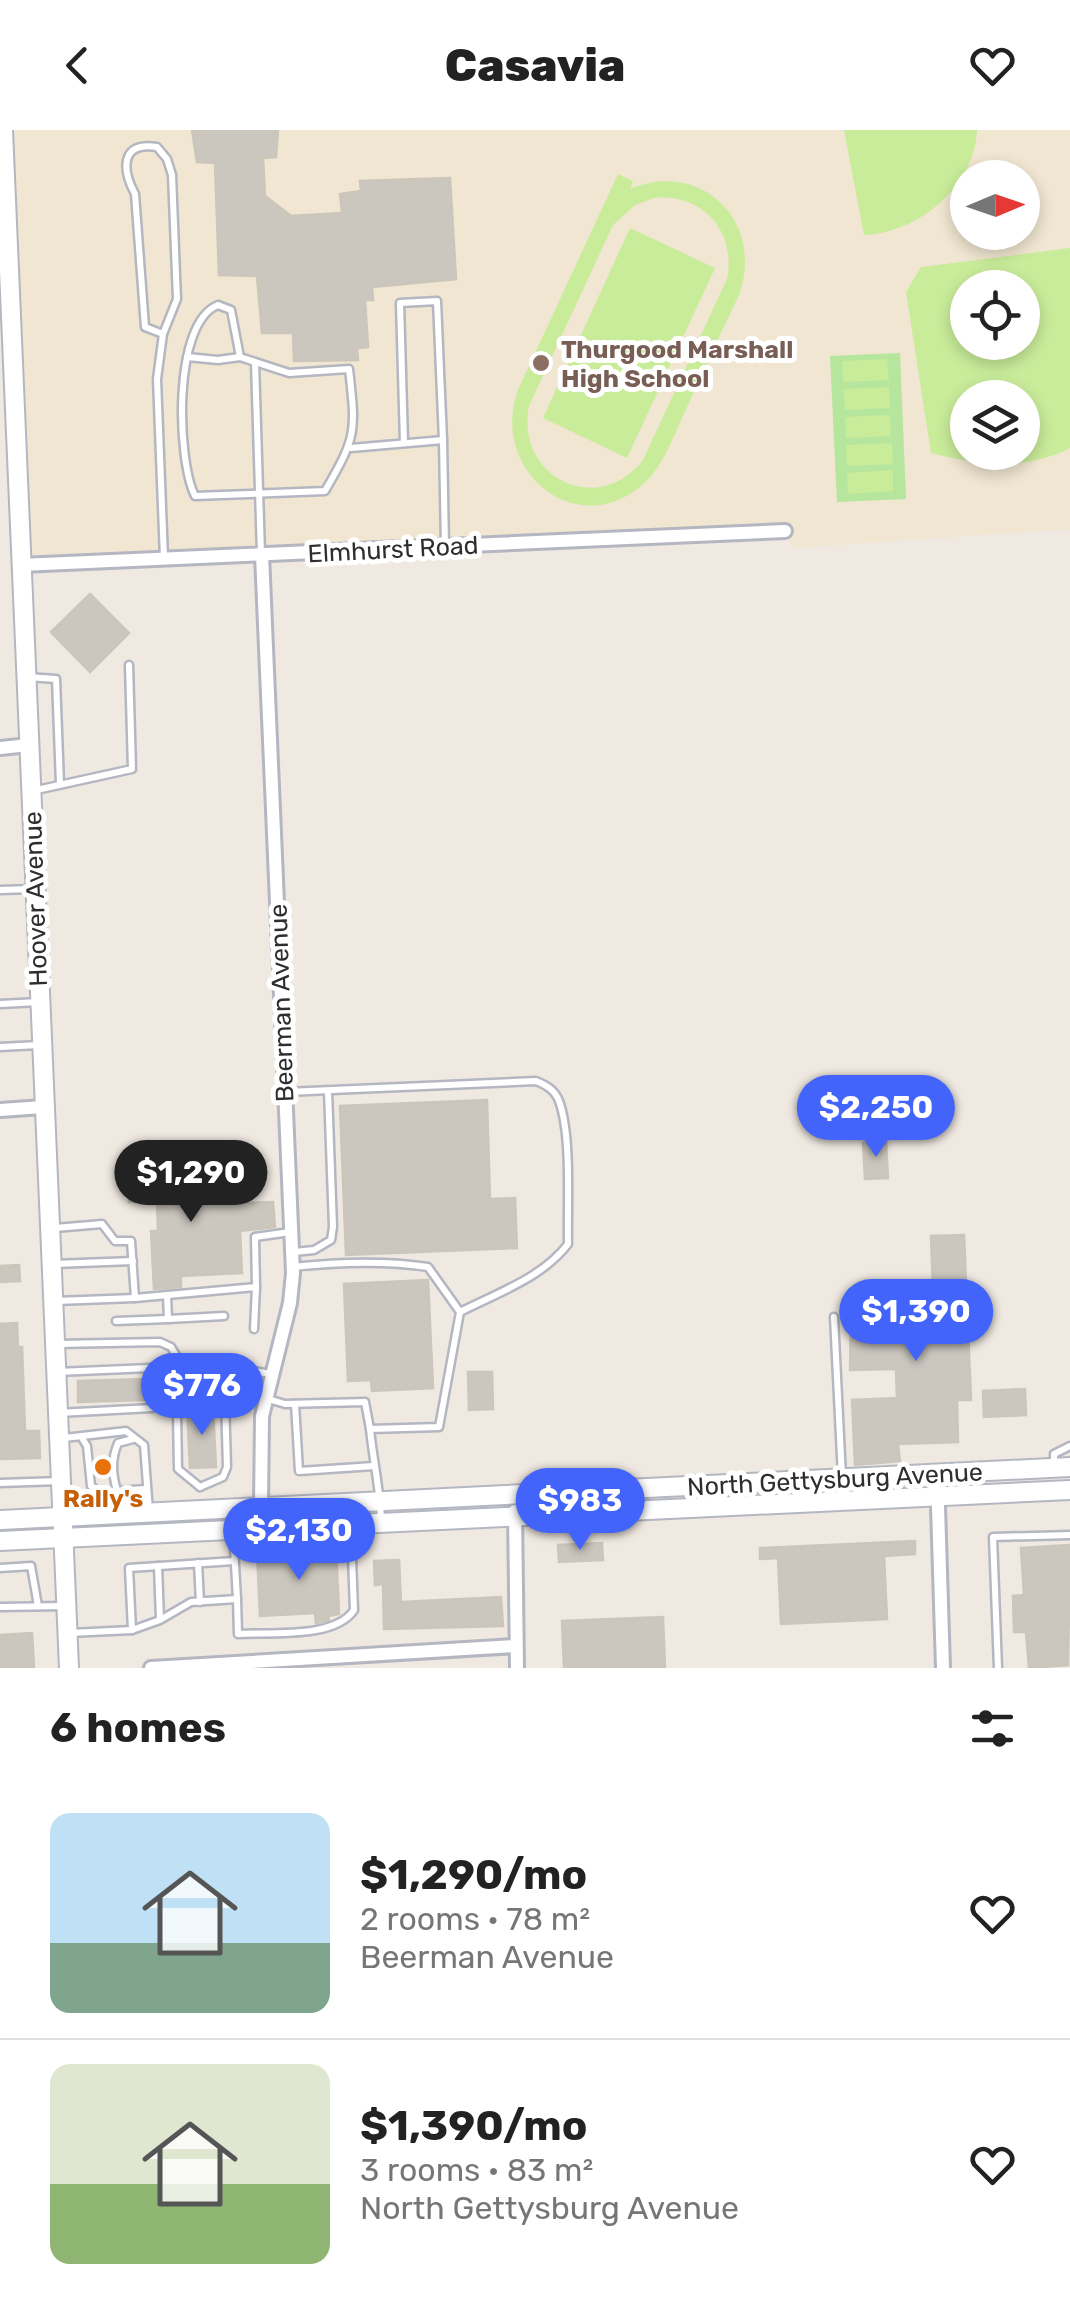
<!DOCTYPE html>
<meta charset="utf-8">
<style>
:root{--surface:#fff;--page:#f6f6f6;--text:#222;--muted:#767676;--line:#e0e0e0;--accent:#4264fb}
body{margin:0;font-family:Rubik,sans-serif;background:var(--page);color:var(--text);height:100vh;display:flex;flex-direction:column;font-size:38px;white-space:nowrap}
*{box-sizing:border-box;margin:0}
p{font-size:32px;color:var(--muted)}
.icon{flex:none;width:55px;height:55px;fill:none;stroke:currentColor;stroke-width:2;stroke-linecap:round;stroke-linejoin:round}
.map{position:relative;height:1538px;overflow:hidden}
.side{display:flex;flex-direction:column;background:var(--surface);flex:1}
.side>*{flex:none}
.needle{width:65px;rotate:88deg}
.controls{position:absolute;left:950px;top:30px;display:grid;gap:20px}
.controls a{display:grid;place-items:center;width:90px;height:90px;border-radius:50%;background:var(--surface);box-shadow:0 5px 15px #0003;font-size:50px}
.price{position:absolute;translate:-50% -85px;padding:0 22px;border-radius:35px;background:var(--accent);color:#fff;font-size:32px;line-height:65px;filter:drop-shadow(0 2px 5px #0008)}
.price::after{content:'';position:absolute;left:50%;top:60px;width:30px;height:22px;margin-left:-15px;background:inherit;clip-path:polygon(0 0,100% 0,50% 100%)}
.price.active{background:#222;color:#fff}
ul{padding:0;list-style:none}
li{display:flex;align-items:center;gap:30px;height:250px;padding:0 50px}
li+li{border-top:2px solid var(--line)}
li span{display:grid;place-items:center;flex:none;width:280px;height:200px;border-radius:20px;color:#555}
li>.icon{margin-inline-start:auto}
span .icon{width:120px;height:120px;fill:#fffc;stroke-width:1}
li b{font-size:42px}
h2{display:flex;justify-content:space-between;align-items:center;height:120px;padding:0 50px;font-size:42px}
header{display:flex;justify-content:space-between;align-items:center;height:130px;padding:0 50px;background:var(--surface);font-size:45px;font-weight:800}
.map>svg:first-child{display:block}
</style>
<header><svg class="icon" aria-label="back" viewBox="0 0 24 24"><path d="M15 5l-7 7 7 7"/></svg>Casavia<svg class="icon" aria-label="heart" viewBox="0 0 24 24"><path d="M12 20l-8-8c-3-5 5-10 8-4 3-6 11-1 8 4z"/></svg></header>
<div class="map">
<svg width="1070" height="1538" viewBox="0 0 1070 1538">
<rect width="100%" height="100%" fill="#efe9e1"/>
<path fill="#f0e6d1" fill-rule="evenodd" d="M3,0H1070V399L792,418L786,401L21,435ZM968,48H1022V102H968ZM968,158H1022V212H968ZM968,268H1022V322H968Z"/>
<polygon fill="#b6e59e" points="900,223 906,369 837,372 830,226"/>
<g fill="#c9ec9a" fill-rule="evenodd">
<path d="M844,0H977C975,56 918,103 864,105Z"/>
<path d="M618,44L633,51L630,59C702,29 765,92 739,165C721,202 704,240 687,277C674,304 664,337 641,356C574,412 489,338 518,260ZM654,68C702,63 737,101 727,149L643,330C598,388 515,348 529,276L613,95L635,75Z"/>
<polygon points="630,98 715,138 627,328 543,288"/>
<path d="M1070,118V318C1025,341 978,335 931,323L906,162L921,137ZM968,158H1022V212H968ZM968,268H1022V322H968Z"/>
<polygon points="887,229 889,250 843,252 842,231"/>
<polygon points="889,257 890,278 845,280 843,259"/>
<polygon points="890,285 891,306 846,308 845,287"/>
<polygon points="892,313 893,334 847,336 846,315"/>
<polygon points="893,340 893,361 848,364 847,343"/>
</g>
<g fill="#cbc7bf" stroke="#cbc5ba" stroke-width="2.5">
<polygon points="192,0 278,0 276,27 263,28 265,66 291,86 342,83 340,64 361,61 360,51 450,48 456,149 372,157 373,170 365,170 368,217 357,218 358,230 294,231 293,203 262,203 257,146 219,145 215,33 197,32"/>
<polygon points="90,464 129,503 90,542 51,502"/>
<polygon points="487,970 490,1069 515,1068 517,1118 346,1125 340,976"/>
<polygon points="886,1011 888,1048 865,1049 863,1013"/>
<polygon points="166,1018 169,1076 273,1072 275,1097 240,1101 242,1143 181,1146 181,1157 154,1159 151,1101 158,1101 157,1071 129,1072 127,1020"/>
<polygon points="964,1105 971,1270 957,1270 958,1312 898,1314 900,1331 855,1335 852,1270 897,1268 896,1239 850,1240 851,1184 934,1183 931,1106"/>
<polygon points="19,1135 20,1151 0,1152 0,1136"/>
<polygon points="428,1150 433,1258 372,1261 371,1250 348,1251 344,1154"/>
<polygon points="17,1193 18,1217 22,1217 25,1301 39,1301 40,1328 0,1329 0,1194"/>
<polygon points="468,1242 492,1242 493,1279 469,1280"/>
<polygon points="144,1249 145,1270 78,1272 78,1251"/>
<polygon points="1025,1259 1026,1285 984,1287 983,1261"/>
<polygon points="213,1278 216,1337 190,1338 187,1279"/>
<polygon points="915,1411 915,1424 884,1426 887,1489 781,1494 778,1428 760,1429 760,1418"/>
<polygon points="602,1413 603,1430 559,1432 558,1415"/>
<polygon points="1070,1415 1068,1535 1029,1538 1026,1502 1014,1502 1013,1466 1024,1465 1021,1418"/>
<polygon points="336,1419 339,1484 328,1486 329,1490 316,1493 315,1483 260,1486 257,1423"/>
<polygon points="399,1430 401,1472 501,1467 503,1496 384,1499 383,1454 375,1455 374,1431"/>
<polygon points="663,1487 665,1537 564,1538 562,1491"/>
<polygon points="32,1503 34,1538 0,1538 0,1505"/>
</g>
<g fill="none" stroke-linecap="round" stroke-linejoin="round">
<g stroke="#b4b7c1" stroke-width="11">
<g id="lane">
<path d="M218,175L231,180L240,227L289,243L349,239C356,302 357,306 325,361L195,366C177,330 172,193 218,175Z"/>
<path d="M163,204L145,197L135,64C122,40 120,11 157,17L167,29L172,45L177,169L163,204L157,249L164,428"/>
<polyline points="187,227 218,230 240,227"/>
<polyline points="255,232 261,424"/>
<polyline points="443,310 445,417"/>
<polyline points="351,318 443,310 437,171 400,173 404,313"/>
<polyline points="27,547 56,549 60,654"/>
<polyline points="32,661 132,639 129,535"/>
<polyline points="0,760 33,759"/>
<polyline points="0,874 39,872"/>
<polyline points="0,917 39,915"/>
<path d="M286,962L536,951C546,955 555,960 559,971C572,1006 567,1075 568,1114C542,1148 497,1163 460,1182L439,1297L370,1299C373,1330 380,1358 381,1390"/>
<polyline points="55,1098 102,1094 115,1111 131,1111 135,1168 256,1157 255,1107 290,1102"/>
<polyline points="294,1122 314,1120 331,1110 333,1097 328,961"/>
<polyline points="54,1134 133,1131"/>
<path d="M292,1137C338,1132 383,1130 428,1137L460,1182"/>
<polyline points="167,1165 168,1189 224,1186"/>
<polyline points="56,1171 135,1168"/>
<polyline points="834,1187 842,1347"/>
<polyline points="116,1191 168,1189"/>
<polyline points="254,1199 256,1157"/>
<polyline points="56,1214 160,1212 171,1217 176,1225 178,1339 200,1357"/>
<polyline points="177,1239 224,1235 270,1244"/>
<polyline points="57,1242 150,1238 152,1278 58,1283"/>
<polyline points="265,1268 285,1274 365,1272 370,1299"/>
<polyline points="295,1274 299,1341 374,1336"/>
<polyline points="64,1308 126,1301 144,1315 149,1381"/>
<polyline points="82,1308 87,1316 91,1356 99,1362 146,1359"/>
<polyline points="1054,1335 1054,1324 1070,1316"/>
<polyline points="0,1353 60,1351"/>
<polyline points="200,1357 223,1347 227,1337 224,1235"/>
<path d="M117,1361C112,1343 111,1330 118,1313L133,1309"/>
<polyline points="198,1433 200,1472"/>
<polyline points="158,1436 160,1489"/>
<polyline points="0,1438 31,1436 38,1476"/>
<path d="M237,1469L238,1504C270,1502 335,1509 354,1480L350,1375"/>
<polyline points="0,1477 64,1476"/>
<polyline points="132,1500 129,1438 234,1431"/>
<polyline points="70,1503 132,1500 160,1490 191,1472 237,1469 233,1400"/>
<polyline points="998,1538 993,1407 1070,1405"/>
</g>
</g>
<g stroke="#b4b7c1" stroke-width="18">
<g id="street">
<polyline points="21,435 785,401"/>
<polyline points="0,618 29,615"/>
<polyline points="0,980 43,977"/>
<polyline points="937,1344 943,1538"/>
<polyline points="261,1376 262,1286 290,1173 293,1143 262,425"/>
<polyline points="515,1381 517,1538"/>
<polyline points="151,1538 516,1516"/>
</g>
</g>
<g stroke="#b4b7c1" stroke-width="22">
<g id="secondary">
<polyline points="3,0 69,1538"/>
<polyline points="0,1390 1070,1337"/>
<polyline points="0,1411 1070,1360"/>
</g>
</g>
<use href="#lane" stroke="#fff" stroke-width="6"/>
<use href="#street" stroke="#fff" stroke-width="12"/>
<use href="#secondary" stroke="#fff" stroke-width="18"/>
</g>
<circle fill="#8d6e63" stroke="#fff" stroke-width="4" cx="541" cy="233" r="10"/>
<circle fill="#e8710a" stroke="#fff" stroke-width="4" cx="103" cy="1337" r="10"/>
<g text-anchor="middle" stroke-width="10" stroke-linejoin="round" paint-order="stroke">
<g font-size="25" font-weight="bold" fill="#785e54" stroke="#fff" text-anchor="start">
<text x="561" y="228">Thurgood Marshall<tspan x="561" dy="29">High School</tspan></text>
</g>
<g font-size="25" fill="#2e2e2e" stroke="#fff">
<text transform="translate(393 419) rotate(-3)" y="9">Elmhurst Road</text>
<text transform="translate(35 769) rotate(-92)" y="9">Hoover Avenue</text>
<text transform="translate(281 873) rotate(-92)" y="9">Beerman Avenue</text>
<text transform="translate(835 1349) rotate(-3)" y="9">North Gettysburg Avenue</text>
</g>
<g font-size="25" font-weight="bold" fill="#c56008" stroke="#fff">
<text x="103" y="1377">Rally's</text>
</g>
</g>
</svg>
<div class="controls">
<a><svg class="needle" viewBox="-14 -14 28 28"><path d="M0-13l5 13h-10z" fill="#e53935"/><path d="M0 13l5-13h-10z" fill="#767676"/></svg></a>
<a><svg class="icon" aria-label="locate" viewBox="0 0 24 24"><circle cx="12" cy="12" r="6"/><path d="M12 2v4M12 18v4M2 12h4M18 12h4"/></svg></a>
<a><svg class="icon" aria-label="layers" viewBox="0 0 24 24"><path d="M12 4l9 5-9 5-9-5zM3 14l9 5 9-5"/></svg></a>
</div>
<b class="price" style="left:876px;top:1030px">$2,250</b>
<b class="price active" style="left:191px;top:1095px">$1,290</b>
<b class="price" style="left:916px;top:1234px">$1,390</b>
<b class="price" style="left:202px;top:1308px">$776</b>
<b class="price" style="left:580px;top:1423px">$983</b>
<b class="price" style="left:299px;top:1453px">$2,130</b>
</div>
<section class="side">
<h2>6 homes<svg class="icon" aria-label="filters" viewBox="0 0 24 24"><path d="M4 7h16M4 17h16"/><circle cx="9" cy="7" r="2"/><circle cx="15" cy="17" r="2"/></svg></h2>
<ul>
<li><span style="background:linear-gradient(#bfe0f5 65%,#7fa58c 0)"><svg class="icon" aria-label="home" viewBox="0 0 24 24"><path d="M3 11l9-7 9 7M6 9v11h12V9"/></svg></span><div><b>$1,290/mo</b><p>2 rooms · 78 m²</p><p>Beerman Avenue</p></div><svg class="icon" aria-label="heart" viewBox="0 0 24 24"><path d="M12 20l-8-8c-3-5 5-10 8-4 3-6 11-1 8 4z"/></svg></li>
<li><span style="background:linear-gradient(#dfe7d0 60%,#8fb573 0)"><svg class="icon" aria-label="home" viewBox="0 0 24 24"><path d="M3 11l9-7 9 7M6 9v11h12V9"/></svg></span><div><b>$1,390/mo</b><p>3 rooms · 83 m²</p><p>North Gettysburg Avenue</p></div><svg class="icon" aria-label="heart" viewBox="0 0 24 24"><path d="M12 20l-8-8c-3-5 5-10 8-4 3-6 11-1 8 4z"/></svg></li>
</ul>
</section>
